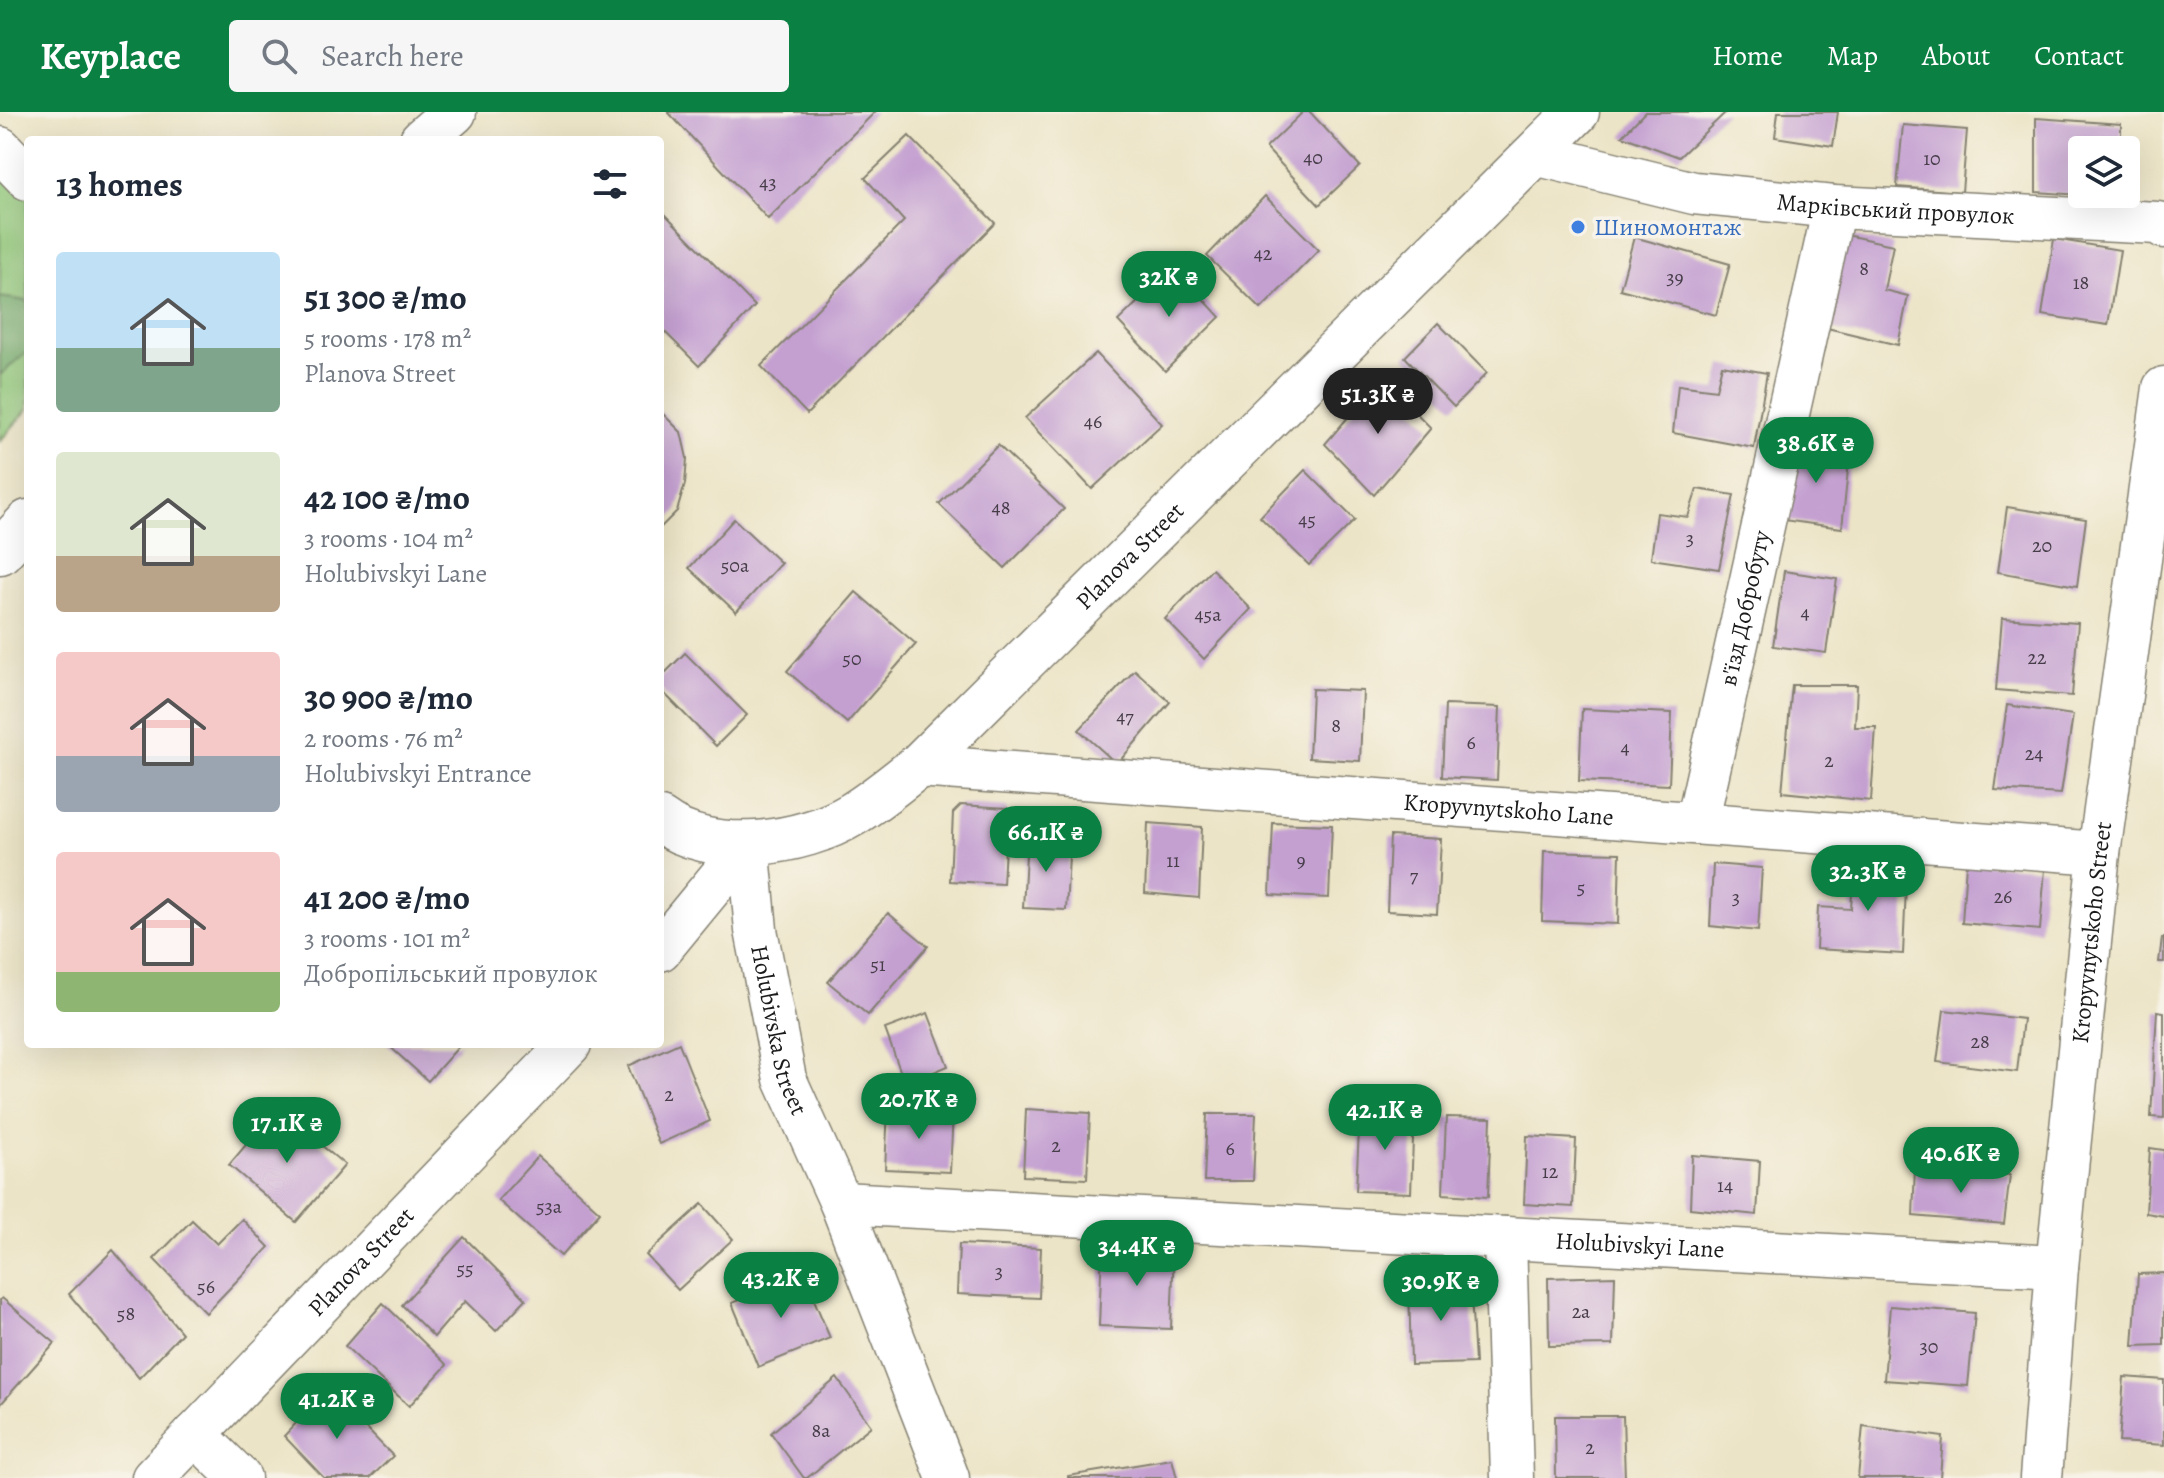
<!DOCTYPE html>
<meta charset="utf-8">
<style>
:root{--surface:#fff;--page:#f6f6f7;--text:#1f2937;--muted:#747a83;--accent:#0b8043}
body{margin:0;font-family:Alegreya,serif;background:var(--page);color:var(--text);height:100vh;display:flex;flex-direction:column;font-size:30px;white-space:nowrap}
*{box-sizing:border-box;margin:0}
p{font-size:26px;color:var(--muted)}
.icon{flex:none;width:44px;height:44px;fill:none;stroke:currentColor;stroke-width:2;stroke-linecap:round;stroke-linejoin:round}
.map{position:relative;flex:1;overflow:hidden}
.side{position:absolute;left:24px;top:24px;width:640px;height:912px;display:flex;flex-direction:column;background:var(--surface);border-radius:8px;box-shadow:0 8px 32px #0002}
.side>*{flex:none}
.tools{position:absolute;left:2068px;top:24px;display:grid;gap:16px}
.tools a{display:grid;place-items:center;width:72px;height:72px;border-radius:8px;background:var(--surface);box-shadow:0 8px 32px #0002;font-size:40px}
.price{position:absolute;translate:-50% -68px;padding:0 18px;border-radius:28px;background:var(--accent);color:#fff;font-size:26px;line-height:52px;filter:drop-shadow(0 2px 4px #0008)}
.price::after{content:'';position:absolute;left:50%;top:48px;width:24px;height:18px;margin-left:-12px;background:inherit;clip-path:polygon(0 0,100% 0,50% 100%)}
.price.on{background:#222;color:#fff}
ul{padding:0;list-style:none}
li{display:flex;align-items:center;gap:24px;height:200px;padding:0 32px}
li span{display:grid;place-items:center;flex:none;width:224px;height:160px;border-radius:8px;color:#555}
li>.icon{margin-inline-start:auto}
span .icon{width:96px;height:96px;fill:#fffc;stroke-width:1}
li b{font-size:34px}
h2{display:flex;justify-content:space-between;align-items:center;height:96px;padding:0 32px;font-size:34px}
header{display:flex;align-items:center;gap:48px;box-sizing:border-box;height:112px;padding:0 40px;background:var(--accent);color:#fff}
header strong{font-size:38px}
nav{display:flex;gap:44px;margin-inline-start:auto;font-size:28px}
.search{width:560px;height:72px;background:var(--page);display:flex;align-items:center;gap:20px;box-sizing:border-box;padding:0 28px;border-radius:8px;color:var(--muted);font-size:30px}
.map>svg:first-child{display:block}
</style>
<header>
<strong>Keyplace</strong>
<div class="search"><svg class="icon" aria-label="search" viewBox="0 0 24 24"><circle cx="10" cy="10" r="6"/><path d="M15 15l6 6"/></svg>Search here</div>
<nav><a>Home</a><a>Map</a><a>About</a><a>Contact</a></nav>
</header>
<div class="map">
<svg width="2164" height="1366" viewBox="0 0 2164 1366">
<rect width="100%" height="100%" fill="#f7f3e8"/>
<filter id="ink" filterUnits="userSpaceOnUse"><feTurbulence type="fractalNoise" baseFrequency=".0125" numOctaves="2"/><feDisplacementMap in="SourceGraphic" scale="16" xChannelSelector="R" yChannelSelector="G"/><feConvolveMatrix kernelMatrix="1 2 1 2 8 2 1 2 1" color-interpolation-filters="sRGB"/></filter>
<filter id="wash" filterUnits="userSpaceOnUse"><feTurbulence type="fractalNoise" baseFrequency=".006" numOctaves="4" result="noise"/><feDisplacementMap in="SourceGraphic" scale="32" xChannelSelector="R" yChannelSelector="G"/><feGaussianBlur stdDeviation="1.8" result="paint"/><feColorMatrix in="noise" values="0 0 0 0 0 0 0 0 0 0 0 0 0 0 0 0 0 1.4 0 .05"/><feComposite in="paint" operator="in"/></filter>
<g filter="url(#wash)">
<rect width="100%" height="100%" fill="#ece4c6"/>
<polygon fill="#92c87a" stroke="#57724b" stroke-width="2" points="0,38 28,67 28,297 0,329"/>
<polygon fill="#75ac6a" stroke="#486443" stroke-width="2" points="0,185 28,189 28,239 0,263"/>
<g id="blocks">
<g fill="#c4a0d1">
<polygon points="668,0 875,0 768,107"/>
<polygon points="1303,0 1310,0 1360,54 1319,93 1266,36"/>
<polygon points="1645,0 1726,0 1679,45 1622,24"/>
<polygon points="1778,0 1838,0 1833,34 1775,25"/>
<polygon points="2036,6 2121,12 2121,38 2082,38 2082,83 2036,80"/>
<polygon points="1903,13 1967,18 1962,80 1897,75"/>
<polygon points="909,24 995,111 807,302 761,254 904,109 865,66"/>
<polygon points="1265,84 1319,138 1261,197 1207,144"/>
<polygon points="660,97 755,194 699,254 660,215"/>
<polygon points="1846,123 1893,133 1884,178 1908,184 1898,233 1827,216"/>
<polygon points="1634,125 1730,152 1716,203 1620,177"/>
<polygon points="2054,127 2120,138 2108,213 2042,203"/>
<polygon points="1174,155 1220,205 1165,259 1118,209"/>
<polygon points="1438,211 1487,261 1454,295 1405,245"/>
<polygon points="1096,241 1162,312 1092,377 1025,306"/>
<polygon points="1722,253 1767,261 1754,336 1673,321 1678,273 1716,278"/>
<polygon points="1382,266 1431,316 1374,383 1325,332"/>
<polygon points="660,299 681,320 687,346 685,372 677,399 660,416"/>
<polygon points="1791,330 1850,338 1842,416 1783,408"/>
<polygon points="998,333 1064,397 1005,456 939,392"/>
<polygon points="1305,358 1355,408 1309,453 1260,405"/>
<polygon points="1697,377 1734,383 1719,457 1651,447 1657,401 1688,405"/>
<polygon points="2007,395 2086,407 2077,474 1998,460"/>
<polygon points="734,407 781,451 736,500 689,456"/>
<polygon points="1212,457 1251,497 1204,547 1165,507"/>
<polygon points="1784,459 1837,467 1826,541 1773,534"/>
<polygon points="856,480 916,532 847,611 787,559"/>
<polygon points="2002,506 2078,511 2072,584 1996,578"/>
<polygon points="685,541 747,603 716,634 660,577 660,566"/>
<polygon points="1135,558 1170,590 1117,652 1079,618"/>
<polygon points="1792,573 1857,573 1855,615 1876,615 1871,689 1782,680"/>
<polygon points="1312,577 1363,579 1360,649 1309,646"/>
<polygon points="1445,593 1500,595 1497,668 1442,665"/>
<polygon points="2007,593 2073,603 2061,682 1995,678"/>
<polygon points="1582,597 1672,601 1669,673 1579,669"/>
<polygon points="961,693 1007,696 1003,772 950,769 953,701"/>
<polygon points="1148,711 1202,715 1199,786 1145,781"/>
<polygon points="1273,711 1332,713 1329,786 1270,783"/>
<polygon points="1390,724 1441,727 1437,802 1387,799"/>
<polygon points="1027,725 1070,727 1066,798 1023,796"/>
<polygon points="1544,739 1620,741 1618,812 1542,809"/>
<polygon points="1854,750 1907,753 1903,842 1816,837 1818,795 1851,797"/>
<polygon points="1966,751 2045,757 2040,818 1962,811"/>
<polygon points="1713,752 1762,756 1758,819 1710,814"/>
<polygon points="888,801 928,834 868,903 828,870"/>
<polygon points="2162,826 2164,826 2164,850 2159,850"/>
<polygon points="1944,898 2023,907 2017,960 1937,950"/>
<polygon points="2157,899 2164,900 2164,1006 2151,1005"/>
<polygon points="928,901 948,954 905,972 885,917"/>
<polygon points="679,931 710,1009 659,1032 628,954"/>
<polygon points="387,932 461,932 428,969"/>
<polygon points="277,996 345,1053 296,1110 229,1053"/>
<polygon points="888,997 953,1001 950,1060 885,1057"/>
<polygon points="1026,997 1090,1001 1087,1067 1023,1064"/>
<polygon points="1360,998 1414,1001 1411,1081 1356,1079"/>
<polygon points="1207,1002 1256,1002 1253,1069 1204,1069"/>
<polygon points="1446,1005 1491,1006 1488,1085 1443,1082"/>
<polygon points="1527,1024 1576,1027 1573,1095 1524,1092"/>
<polygon points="2150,1036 2164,1038 2164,1104 2146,1101"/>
<polygon points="1692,1043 1760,1049 1757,1103 1690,1096"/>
<polygon points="538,1044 600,1100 561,1144 498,1088"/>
<polygon points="1915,1055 2010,1063 2004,1112 1913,1104"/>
<polygon points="702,1092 733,1127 678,1178 646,1143"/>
<polygon points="242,1107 269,1135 206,1201 154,1147 192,1108 217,1132"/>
<polygon points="464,1125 526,1187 496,1219 465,1189 434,1225 402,1193"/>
<polygon points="959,1132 1041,1136 1039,1186 957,1182"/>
<polygon points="1102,1135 1174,1137 1171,1217 1099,1214"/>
<polygon points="113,1138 182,1221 139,1266 69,1182"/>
<polygon points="803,1161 830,1226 758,1255 732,1191"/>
<polygon points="2164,1161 2164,1233 2133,1234 2138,1162"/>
<polygon points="1615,1164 1613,1233 1549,1234 1548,1166"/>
<polygon points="1470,1166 1475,1251 1411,1253 1409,1171"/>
<polygon points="2,1186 55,1231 0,1293 0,1188"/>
<polygon points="383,1191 447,1253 409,1294 345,1234"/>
<polygon points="1890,1194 1975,1201 1968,1274 1884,1268"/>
<polygon points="2124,1265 2164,1268 2164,1333 2119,1330"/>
<polygon points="837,1266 871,1314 807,1366 804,1366 771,1321"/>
<polygon points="328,1277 393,1344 370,1366 324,1366 284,1324"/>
<polygon points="1555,1304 1623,1304 1625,1366 1556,1366"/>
<polygon points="1863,1314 1943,1325 1940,1366 1858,1366"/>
<polygon points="1172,1347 1177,1366 1068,1366 1068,1364"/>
</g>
</g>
</g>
<g filter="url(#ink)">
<use href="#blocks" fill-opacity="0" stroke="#848071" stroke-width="2"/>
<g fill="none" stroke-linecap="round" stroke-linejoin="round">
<g stroke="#848071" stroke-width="45">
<g id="minor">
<path id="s1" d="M1535,42L1694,81L1834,95L2158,111L2164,115"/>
<path id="s2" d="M918,654L2099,741"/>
<path id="s3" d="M1697,711L1834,95"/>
<path id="s4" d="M748,731L756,818L785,967L841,1091L948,1366"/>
<polyline points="660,838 748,731"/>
<path id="s5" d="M841,1091L2057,1155"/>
<polyline points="1505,1126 1512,1366"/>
<polyline points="195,1322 240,1366"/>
<path id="s6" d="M153,1366L570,932"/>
<path id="s7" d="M2041,1366L2057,1155L2099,741L2164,276"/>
</g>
</g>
<g stroke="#848071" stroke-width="47">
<g id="primary">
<polyline points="422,28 454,0"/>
<polyline points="0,37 28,66"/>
<polyline points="0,440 28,410"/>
<path id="s8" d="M660,708C710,746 802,733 853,702C876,688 897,670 918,654L1577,0"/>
</g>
</g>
<use href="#minor" stroke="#fff" stroke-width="42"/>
<use href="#primary" stroke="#fff" stroke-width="44"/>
</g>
</g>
<circle fill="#3f7fe0" stroke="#f7f3e8" stroke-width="3" cx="1578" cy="115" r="8"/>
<g text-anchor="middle" stroke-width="7" stroke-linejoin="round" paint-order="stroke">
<g font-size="20" fill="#463d49">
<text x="1313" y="52">40</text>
<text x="1932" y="53">10</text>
<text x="768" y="77">43</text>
<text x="1263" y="148">42</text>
<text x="1864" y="163">8</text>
<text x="1675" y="172">39</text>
<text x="2081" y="177">18</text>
<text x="1093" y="316">46</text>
<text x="1001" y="402">48</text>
<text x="1307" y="414">45</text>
<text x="1690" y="433">3</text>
<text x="2042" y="440">20</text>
<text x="735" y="460">50а</text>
<text x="1805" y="507">4</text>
<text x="1208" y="509">45а</text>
<text x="2037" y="552">22</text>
<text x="852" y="553">50</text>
<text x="1125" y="611">47</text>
<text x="1336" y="620">8</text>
<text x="1471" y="637">6</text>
<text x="1625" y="642">4</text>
<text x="2034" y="648">24</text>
<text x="1829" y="655">2</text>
<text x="1173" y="755">11</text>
<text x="1301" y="755">9</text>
<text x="1414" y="770">7</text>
<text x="1581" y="782">5</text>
<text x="2003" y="791">26</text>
<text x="1736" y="792">3</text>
<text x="878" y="859">51</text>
<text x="1980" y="936">28</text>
<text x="669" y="989">2</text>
<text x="1056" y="1040">2</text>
<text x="1230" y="1043">6</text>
<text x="1550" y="1066">12</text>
<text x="1725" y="1080">14</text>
<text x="549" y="1101">53а</text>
<text x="465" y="1163">55</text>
<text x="999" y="1166">3</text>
<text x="206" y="1181">56</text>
<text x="1581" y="1206">2а</text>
<text x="126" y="1208">58</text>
<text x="1929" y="1241">30</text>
<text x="821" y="1325">8а</text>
<text x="1590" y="1342">2</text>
</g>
<g font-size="24" fill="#1c1c1c" stroke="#f7f3e8">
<text dy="8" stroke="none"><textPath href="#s1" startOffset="366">Марківський провулок</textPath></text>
<text dy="8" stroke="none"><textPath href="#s8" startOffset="582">Planova Street</textPath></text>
<text dy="8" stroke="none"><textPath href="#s3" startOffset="220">в'їзд Добробуту</textPath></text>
<text dy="8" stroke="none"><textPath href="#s2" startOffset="592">Kropyvnytskoho Lane</textPath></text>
<text dy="8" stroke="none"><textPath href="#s7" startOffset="548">Kropyvnytskoho Street</textPath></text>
<text dy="8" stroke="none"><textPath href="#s4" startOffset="190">Holubivska Street</textPath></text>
<text dy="8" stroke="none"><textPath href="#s5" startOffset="800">Holubivskyi Lane</textPath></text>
<text dy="8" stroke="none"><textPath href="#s6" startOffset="300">Planova Street</textPath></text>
</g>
<g font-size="24" fill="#366cbe" stroke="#f7f3e8" text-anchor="start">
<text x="1594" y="123">Шиномонтаж</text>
</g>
</g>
</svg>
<div class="tools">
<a><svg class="icon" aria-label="layers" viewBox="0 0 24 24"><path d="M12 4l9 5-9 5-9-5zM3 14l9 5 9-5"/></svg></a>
</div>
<b class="price" style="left:1169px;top:207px">32K ₴</b>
<b class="price on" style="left:1378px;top:324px">51.3K ₴</b>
<b class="price" style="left:1816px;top:373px">38.6K ₴</b>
<b class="price" style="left:1046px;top:762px">66.1K ₴</b>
<b class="price" style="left:1868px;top:801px">32.3K ₴</b>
<b class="price" style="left:919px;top:1029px">20.7K ₴</b>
<b class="price" style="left:1385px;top:1040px">42.1K ₴</b>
<b class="price" style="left:287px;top:1053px">17.1K ₴</b>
<b class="price" style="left:1961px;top:1083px">40.6K ₴</b>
<b class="price" style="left:1137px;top:1176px">34.4K ₴</b>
<b class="price" style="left:781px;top:1208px">43.2K ₴</b>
<b class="price" style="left:1441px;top:1211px">30.9K ₴</b>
<b class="price" style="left:337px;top:1329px">41.2K ₴</b>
<section class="side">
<h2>13 homes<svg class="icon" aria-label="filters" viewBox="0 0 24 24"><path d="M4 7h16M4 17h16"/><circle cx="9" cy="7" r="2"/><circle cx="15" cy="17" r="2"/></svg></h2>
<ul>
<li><span style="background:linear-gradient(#bfe0f5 60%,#7fa58c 0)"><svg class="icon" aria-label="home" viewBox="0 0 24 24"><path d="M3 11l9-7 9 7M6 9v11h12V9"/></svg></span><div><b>51 300 ₴/mo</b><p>5 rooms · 178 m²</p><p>Planova Street</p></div></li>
<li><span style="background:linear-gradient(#dfe7d0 65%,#b9a48a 0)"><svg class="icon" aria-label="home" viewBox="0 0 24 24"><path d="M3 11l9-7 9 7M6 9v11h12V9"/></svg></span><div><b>42 100 ₴/mo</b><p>3 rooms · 104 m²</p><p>Holubivskyi Lane</p></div></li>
<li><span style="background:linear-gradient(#f6c9c9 65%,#9aa5b1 0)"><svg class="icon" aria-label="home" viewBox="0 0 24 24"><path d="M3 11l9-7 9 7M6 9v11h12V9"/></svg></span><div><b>30 900 ₴/mo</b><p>2 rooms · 76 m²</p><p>Holubivskyi Entrance</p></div></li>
<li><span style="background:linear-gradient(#f6c9c9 75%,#8fb573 0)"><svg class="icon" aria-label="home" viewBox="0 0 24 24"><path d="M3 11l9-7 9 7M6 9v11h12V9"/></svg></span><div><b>41 200 ₴/mo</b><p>3 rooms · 101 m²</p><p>Добропільський провулок</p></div></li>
</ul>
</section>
</div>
